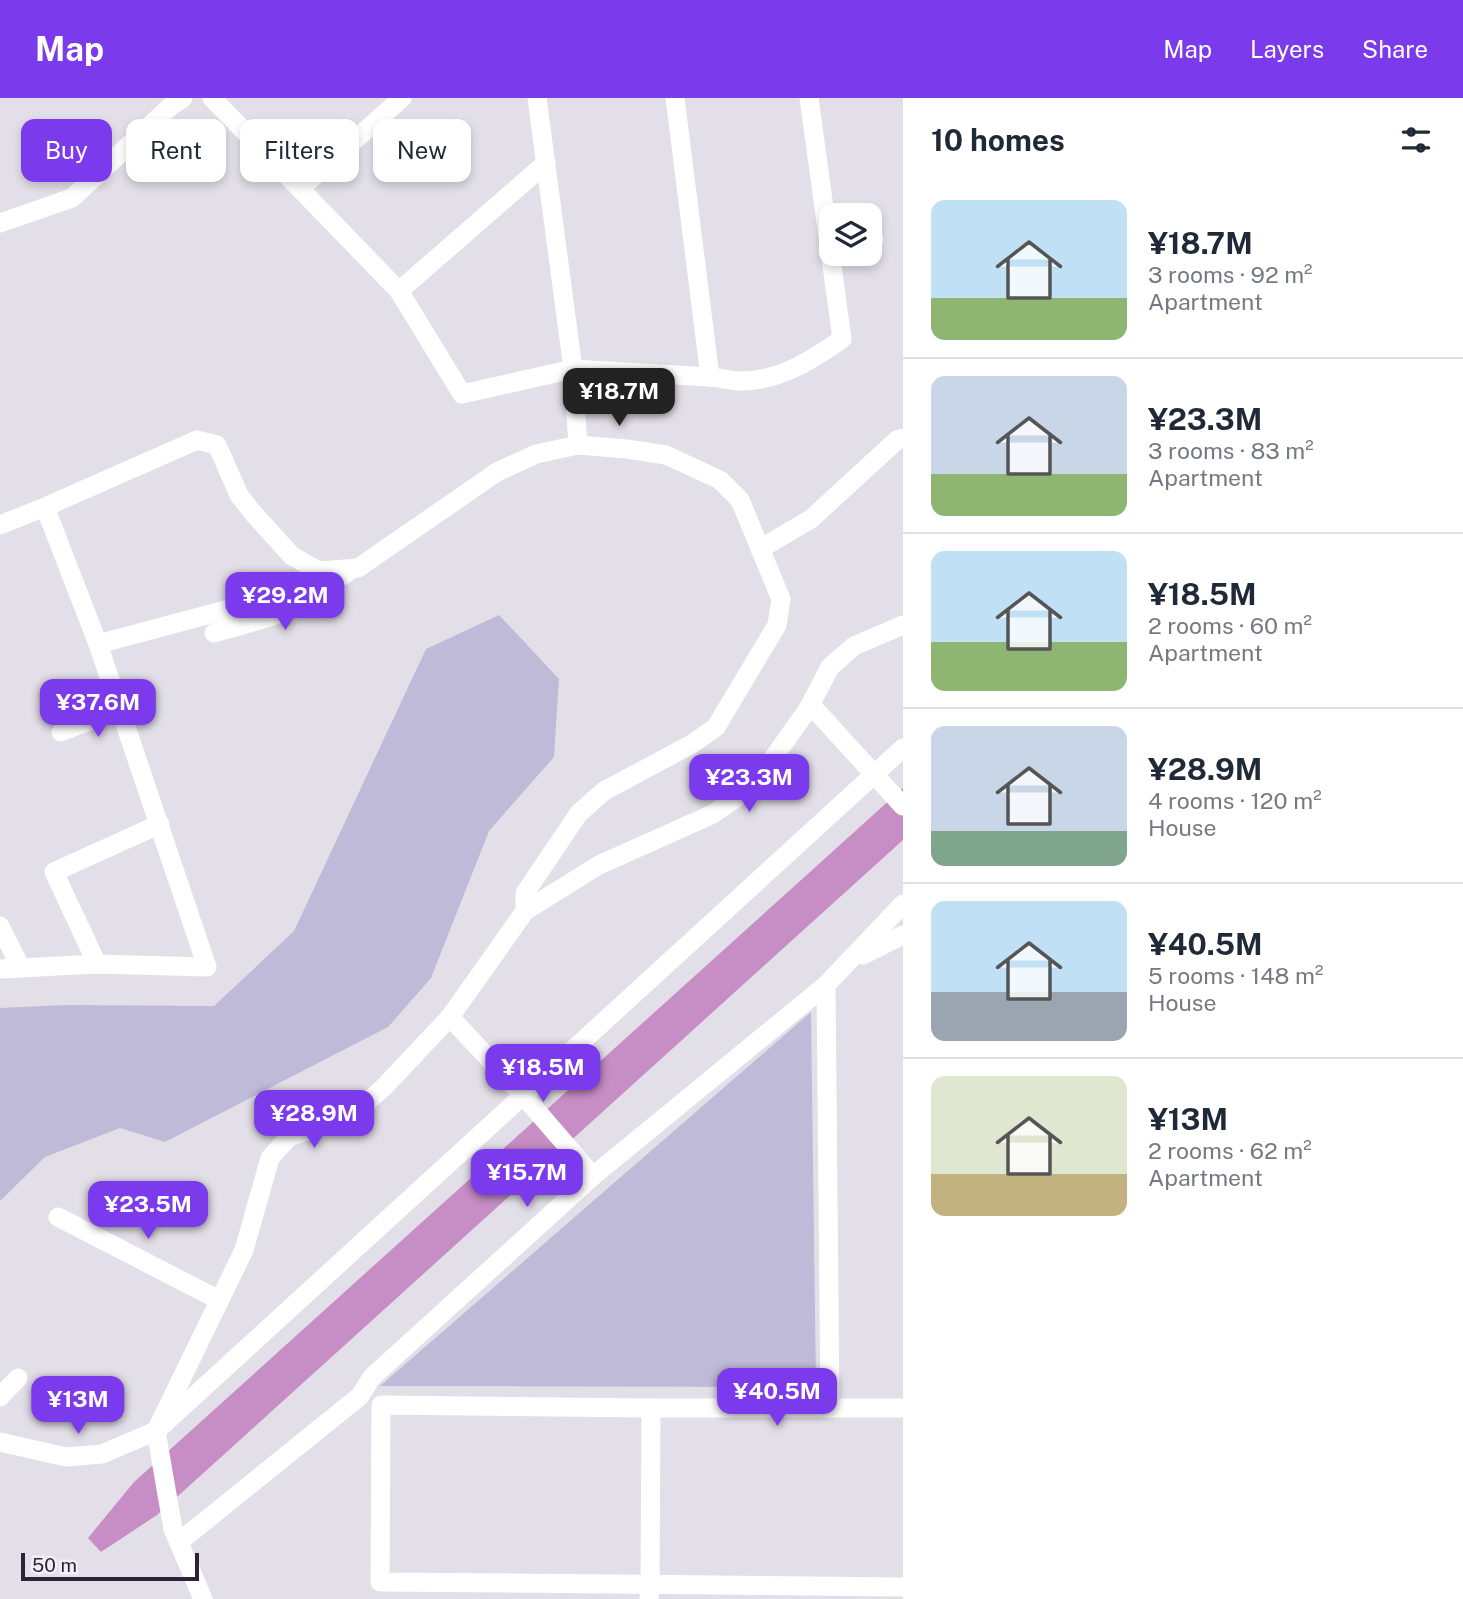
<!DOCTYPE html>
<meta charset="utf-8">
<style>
:root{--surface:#fff;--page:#f6f6f7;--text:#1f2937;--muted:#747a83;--line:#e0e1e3;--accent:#7c3aed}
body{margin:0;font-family:"Public Sans",sans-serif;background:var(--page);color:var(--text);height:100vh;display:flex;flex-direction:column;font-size:26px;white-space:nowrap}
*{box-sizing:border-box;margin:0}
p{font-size:23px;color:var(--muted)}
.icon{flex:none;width:38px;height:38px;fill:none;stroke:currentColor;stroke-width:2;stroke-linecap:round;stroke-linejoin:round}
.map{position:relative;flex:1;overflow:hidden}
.panel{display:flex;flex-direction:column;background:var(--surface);width:560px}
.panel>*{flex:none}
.top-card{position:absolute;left:21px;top:21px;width:665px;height:63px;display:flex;gap:14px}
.tools{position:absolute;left:819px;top:105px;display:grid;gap:14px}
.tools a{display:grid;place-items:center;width:63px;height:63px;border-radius:14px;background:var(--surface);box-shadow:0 4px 10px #0003;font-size:35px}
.scale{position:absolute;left:21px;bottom:18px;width:178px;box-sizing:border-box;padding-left:7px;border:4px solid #2e2236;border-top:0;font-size:19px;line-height:24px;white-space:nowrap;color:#2e2236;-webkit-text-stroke:5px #f1eff5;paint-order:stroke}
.price{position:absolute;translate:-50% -60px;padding:0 16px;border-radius:14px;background:var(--accent);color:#fff;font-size:23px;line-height:46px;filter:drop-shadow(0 2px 4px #0008)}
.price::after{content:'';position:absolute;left:50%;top:42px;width:21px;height:16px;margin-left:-10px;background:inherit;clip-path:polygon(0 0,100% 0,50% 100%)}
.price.current{background:#222;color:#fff}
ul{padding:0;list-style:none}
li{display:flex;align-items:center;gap:21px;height:175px;padding:0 28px}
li+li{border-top:2px solid var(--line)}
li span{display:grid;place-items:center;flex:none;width:196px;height:140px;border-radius:14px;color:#555}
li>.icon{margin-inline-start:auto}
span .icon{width:84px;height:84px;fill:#fffc;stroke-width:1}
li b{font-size:30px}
h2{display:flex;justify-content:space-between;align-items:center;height:84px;padding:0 28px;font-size:30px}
.chip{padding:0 24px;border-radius:14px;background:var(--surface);box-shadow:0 4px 10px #0003;font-size:24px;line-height:63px}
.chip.current{background:var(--accent);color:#fff}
header{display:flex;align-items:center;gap:42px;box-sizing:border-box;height:98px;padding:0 35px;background:var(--accent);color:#fff}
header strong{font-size:33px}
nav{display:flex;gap:38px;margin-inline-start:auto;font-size:24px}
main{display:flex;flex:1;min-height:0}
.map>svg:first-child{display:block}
</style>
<header>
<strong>Map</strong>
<nav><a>Map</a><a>Layers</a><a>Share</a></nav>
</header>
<main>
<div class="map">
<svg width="903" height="1501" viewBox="0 0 903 1501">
<rect width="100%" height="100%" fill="#e3dfe8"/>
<g fill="#bebad7">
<polygon points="499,517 559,581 554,659 489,733 431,880 388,929 165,1044 120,1030 45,1059 0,1103 0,910 65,907 214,908 294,833 426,551"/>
<polygon points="811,914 816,1289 380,1288"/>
</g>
<polygon fill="#c78dc5" points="903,690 903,742 157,1417 101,1454 88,1440 134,1384"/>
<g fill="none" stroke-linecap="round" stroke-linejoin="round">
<g stroke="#fff" stroke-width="19">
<polyline points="212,0 399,193 462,296 573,271 710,279 675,0"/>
<polyline points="537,0 573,271 578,347"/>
<polyline points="300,91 402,0"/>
<polyline points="870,122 874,142"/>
<polyline points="0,125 72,100 171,8 183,0"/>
<polyline points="399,193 546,65"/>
<path d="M710,279C721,280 732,283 743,283C781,282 812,262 842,241L809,0"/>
<polyline points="0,427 45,409 197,342 217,347 239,397 253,415 292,458 319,473 358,470 497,374 536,356 578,347 627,351 666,357 720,382 740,402 781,501 777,527 716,629 692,646 604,693 579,715 525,795 525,813"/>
<polyline points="760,451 811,421 897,342 903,340"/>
<path d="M214,535C246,525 296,516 319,493"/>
<polyline points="98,546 327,485 346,476"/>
<polyline points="811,607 903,708"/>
<polyline points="61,634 120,611"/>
<polyline points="0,828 21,870"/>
<polyline points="863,857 903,837"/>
<polyline points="97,866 54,774 160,726"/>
<polyline points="0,871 97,866 207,869 98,546 45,409"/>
<polyline points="826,887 830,1310"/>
<polyline points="450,919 529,1004 593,1078"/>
<polyline points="58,1119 219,1202"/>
<polyline points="0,1299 18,1280"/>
<polyline points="651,1310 903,1310"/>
<polyline points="0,1344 66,1359 102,1356 156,1333 903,650"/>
<polyline points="179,1444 360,1298 372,1279 593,1078 826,887 903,806"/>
<polyline points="203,1501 173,1431 156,1333 244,1152 270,1060 289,1039 350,1019 384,989 450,919 525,813 599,767 713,716 742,696 762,676 808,611 830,569 854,548 903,527"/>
<path d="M649,1501L650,1486L651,1310L381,1307L380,1484C554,1485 729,1487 903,1489"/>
</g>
</g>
</svg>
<div class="tools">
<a><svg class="icon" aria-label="layers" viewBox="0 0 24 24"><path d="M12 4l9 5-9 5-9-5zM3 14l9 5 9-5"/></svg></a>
</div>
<div class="scale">50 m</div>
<b class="price current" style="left:619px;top:330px">¥18.7M</b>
<b class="price" style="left:285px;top:534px">¥29.2M</b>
<b class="price" style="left:98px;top:641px">¥37.6M</b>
<b class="price" style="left:749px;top:716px">¥23.3M</b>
<b class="price" style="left:543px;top:1006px">¥18.5M</b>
<b class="price" style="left:314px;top:1052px">¥28.9M</b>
<b class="price" style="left:527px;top:1111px">¥15.7M</b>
<b class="price" style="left:148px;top:1143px">¥23.5M</b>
<b class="price" style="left:777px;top:1330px">¥40.5M</b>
<b class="price" style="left:78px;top:1338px">¥13M</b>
<div class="top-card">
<a class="chip current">Buy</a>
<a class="chip">Rent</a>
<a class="chip">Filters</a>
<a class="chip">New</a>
</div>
</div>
<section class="panel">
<h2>10 homes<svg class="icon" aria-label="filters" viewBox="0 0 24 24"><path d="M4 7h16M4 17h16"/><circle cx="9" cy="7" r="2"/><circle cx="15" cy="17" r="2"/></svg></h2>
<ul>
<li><span style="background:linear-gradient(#bfe0f5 70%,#8fb573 0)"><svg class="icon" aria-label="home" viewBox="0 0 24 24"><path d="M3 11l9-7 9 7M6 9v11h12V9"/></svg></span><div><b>¥18.7M</b><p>3 rooms · 92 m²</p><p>Apartment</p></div></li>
<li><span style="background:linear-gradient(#c9d6e8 70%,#8fb573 0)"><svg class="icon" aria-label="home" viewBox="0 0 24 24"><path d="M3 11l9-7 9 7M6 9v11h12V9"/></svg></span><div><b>¥23.3M</b><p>3 rooms · 83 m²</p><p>Apartment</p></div></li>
<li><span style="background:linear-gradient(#bfe0f5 65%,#8fb573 0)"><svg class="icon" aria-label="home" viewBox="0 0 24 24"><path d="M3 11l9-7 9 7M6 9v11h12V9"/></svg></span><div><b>¥18.5M</b><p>2 rooms · 60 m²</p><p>Apartment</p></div></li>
<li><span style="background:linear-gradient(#c9d6e8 75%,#7fa58c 0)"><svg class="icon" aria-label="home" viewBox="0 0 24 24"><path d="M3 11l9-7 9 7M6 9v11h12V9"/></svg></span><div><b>¥28.9M</b><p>4 rooms · 120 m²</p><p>House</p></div></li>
<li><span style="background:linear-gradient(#bfe0f5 65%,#9aa5b1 0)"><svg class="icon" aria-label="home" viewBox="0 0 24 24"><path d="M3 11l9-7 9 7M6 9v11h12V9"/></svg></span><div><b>¥40.5M</b><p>5 rooms · 148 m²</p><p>House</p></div></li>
<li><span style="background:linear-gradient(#dfe7d0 70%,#c2b280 0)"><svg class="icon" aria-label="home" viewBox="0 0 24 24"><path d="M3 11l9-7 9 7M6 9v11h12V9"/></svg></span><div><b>¥13M</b><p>2 rooms · 62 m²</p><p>Apartment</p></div></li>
</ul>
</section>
</main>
